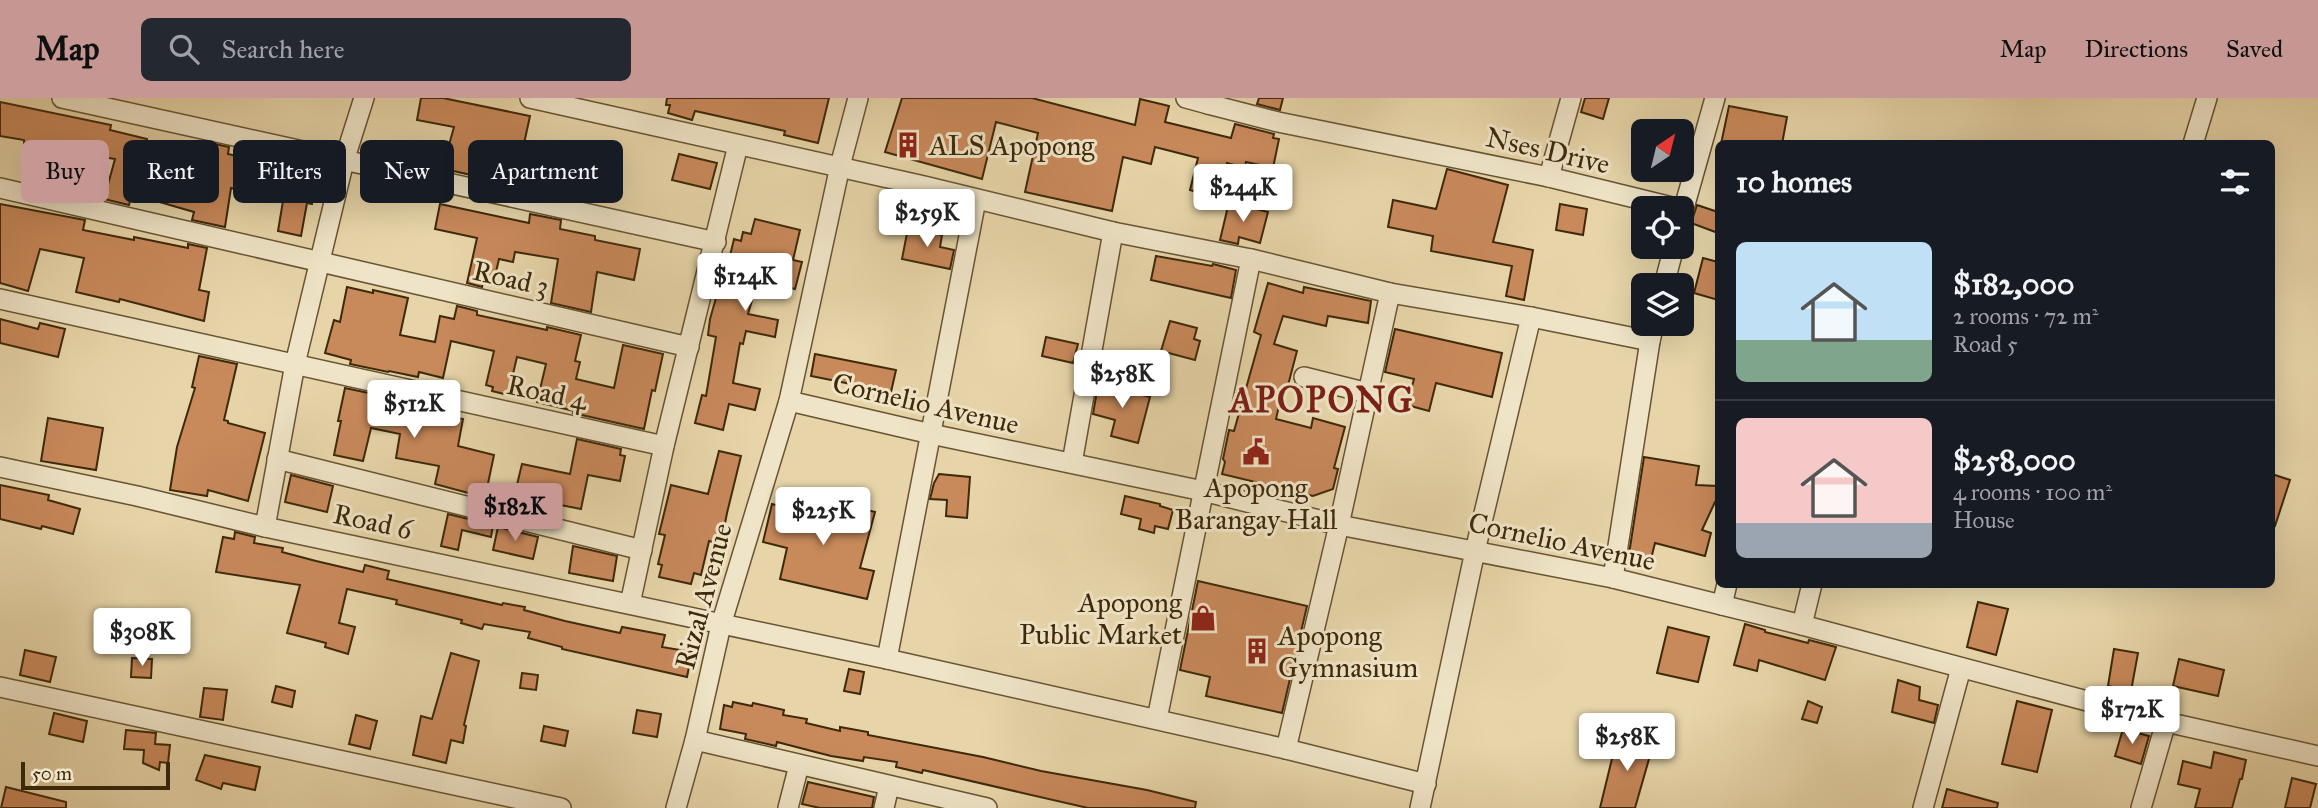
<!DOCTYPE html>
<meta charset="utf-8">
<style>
:root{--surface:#171b24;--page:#242831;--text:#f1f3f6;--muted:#9ea1a6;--line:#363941;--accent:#c59692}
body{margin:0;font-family:"IM FELL Great Primer",serif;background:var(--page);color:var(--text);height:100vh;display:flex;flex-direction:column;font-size:26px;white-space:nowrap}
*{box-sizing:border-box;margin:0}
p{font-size:23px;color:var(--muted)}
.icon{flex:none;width:38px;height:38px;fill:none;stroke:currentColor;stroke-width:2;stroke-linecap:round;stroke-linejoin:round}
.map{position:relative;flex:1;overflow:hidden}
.drawer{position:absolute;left:1715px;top:42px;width:560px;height:448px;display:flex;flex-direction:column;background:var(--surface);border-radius:10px;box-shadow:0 7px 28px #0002}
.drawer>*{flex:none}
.hud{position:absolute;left:21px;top:42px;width:665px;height:63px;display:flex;gap:14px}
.needle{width:46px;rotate:35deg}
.tools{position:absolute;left:1631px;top:21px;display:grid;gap:14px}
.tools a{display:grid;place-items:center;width:63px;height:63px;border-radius:10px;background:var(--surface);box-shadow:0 7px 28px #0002;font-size:35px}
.scale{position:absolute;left:21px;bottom:18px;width:149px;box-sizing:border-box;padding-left:7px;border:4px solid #3e290a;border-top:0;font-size:19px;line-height:24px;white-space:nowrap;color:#3e290a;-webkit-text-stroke:5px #efe4c7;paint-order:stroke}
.price{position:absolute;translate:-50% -60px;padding:0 16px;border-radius:7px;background:#fff;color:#222;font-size:23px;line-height:46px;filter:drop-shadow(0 2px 4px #0008)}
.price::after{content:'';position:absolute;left:50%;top:42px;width:21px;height:16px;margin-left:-10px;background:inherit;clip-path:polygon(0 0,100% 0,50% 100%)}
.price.selected{background:var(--accent);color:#111}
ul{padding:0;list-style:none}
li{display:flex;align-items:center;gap:21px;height:175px;padding:0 21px}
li+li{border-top:2px solid var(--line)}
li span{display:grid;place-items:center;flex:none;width:196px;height:140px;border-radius:10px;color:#555}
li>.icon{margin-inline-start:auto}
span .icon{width:84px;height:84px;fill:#fffc;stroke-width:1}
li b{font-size:30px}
h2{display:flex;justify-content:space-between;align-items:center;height:84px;padding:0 21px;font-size:30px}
.pill{padding:0 24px;border-radius:10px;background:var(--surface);box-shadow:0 7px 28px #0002;font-size:24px;line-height:63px}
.pill.selected{background:var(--accent);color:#111}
header{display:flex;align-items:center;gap:42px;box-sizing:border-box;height:98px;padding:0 35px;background:var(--accent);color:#111}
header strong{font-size:33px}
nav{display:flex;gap:38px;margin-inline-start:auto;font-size:24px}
.search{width:490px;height:63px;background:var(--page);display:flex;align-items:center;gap:18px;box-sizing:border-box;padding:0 24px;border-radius:10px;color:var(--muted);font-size:26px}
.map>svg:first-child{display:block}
</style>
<header>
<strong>Map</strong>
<div class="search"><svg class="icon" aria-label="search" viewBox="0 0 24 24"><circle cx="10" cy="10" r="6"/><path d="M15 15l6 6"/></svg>Search here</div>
<nav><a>Map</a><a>Directions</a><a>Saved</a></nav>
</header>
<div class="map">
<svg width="2318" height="710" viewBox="0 0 2318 710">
<rect width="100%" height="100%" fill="#e7d5a9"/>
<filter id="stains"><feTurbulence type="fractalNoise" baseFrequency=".00286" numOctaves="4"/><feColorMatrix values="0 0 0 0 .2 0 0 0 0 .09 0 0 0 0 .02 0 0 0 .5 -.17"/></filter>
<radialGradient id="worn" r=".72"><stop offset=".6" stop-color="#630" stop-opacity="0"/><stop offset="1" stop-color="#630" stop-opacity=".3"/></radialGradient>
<g fill="#c8895b" stroke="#3e290a" stroke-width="2">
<polygon points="421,0 443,0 530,18 515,87 449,72 453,56 447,54 454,29 417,22"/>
<polygon points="667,0 829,0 818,45 784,37 785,33 695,13 692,22 668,15 670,7 666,7"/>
<polygon points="902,0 1032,0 1135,27 1140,1 1169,8 1165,24 1231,40 1235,26 1274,36 1273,40 1279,41 1273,70 1246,64 1245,70 1227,65 1218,100 1190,92 1198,60 1155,49 1151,66 1123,59 1112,113 1025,94 1038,35 996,24 982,81 885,54"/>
<polygon points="1259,0 1283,0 1280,12 1257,6"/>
<polygon points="1585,0 1609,0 1603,21 1581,14"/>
<polygon points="0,4 111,27 110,32 147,41 140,74 198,90 198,88 204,89 210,45 229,49 228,56 262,64 263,60 318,72 312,106 307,105 301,138 278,133 283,103 231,90 225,129 192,122 194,114 132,96 129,107 104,101 115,61 24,46 24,42 0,38"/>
<polygon points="1729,8 1787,19 1782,46 1721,46"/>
<polygon points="679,56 717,65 710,91 672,82"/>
<polygon points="1447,71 1508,87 1493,144 1533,152 1524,202 1506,198 1512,168 1431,153 1433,138 1388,129 1393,102 1436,111"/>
<polygon points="1229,104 1268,114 1260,145 1239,139 1238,146 1220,142"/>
<polygon points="0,106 85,122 83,132 134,142 134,139 188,150 188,146 207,150 199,192 209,194 204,223 120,201 119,204 76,194 84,160 40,151 28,193 0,185"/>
<polygon points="440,106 529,125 530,116 561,122 560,131 595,138 595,142 640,151 634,182 597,174 591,214 551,205 558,161 515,154 513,164 499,161 493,187 483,185 482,189 467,185 477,140 435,131"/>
<polygon points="1560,106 1587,111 1583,137 1556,132"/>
<polygon points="1697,107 1718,114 1718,135 1691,125"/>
<polygon points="755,121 800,132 793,162 802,164 795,191 758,182 748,216 778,222 775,239 746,233 743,246 740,245 733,285 760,291 755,312 729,306 723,332 695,325 702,297 706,298 716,239 708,237 710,221 722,179 725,179 734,141 741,143 743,134 751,136"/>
<polygon points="908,130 942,137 940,149 954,152 950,171 902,161"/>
<polygon points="1156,158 1212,168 1213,166 1236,172 1231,200 1151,182"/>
<polygon points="1703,160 1718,164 1718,202 1694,195"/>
<polygon points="1268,185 1303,195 1304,189 1371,203 1368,225 1328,218 1326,228 1283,218 1274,246 1297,253 1287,291 1283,290 1276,321 1311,330 1313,320 1345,329 1334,370 1338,371 1333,391 1313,398 1222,376 1225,364 1223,361 1229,332 1234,333 1261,237 1254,234"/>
<polygon points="347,189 373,195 373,192 408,200 400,237 435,244 440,218 454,221 457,208 477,213 477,217 547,232 547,229 581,237 575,263 580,264 576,281 614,290 623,247 663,256 655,293 652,292 644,331 573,315 574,313 537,304 546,266 517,259 508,297 492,293 493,289 486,287 494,253 451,243 443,280 419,274 418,279 389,273 388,274 350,266 351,262 325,255 334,222 340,224"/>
<polygon points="0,221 38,231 40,225 65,231 58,259 0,245"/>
<polygon points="1170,223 1197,230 1194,241 1200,243 1195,262 1161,253"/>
<polygon points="1395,231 1502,255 1492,299 1436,285 1429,313 1407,307 1414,281 1385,274"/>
<polygon points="1046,239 1078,246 1073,265 1042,258"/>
<polygon points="815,256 896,272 891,294 811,278"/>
<polygon points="199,258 237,266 224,322 228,323 228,325 265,335 248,403 208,392 207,398 170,392 177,349 195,290 192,289"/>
<polygon points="1099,281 1124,287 1124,292 1150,299 1138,345 1111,338 1115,322 1093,316"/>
<polygon points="345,290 383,298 382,304 463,321 458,348 494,357 486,395 499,398 498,403 435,386 439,368 396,360 400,336 371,330 363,363 334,357 341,323 338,323"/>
<polygon points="48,320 103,330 96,372 41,363"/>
<polygon points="577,341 621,351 620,357 625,358 620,383 588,377 581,411 550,405 551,402 515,395 522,366 570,376"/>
<polygon points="719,353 741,358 727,415 721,446 709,443 701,477 694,475 691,486 659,479 662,467 658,466 665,437 659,436 671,387 708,396"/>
<polygon points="1644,359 1699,368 1696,387 1718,388 1718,404 1715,404 1702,432 1711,435 1705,458 1655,445 1651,461 1629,456"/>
<polygon points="939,376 970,379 967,420 946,418 947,402 930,401 934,385"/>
<polygon points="2272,376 2290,382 2275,428 2272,427"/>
<polygon points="291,377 333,388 327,414 285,404"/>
<polygon points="0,387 49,397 48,402 80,411 73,436 42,428 41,431 0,421"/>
<polygon points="1125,398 1160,406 1160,408 1173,412 1168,431 1155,428 1154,435 1139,431 1141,421 1121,416"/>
<polygon points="804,404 836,412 837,410 846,412 847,407 875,414 860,470 874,473 867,501 780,481 787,450 763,444 772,406 799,413"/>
<polygon points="448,416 493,427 491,439 462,432 458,452 441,448"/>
<polygon points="498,429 538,439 533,461 493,452"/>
<polygon points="235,434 255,439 254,445 283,450 282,454 316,463 363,474 365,467 389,473 387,481 502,507 503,505 525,509 524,512 565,523 620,535 622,529 665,537 662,549 692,554 687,579 562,551 562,549 528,540 530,534 484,526 482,531 461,525 462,522 396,506 397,502 347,491 339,525 355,529 348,556 325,549 326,545 287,535 300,487 216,474 223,439 234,441"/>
<polygon points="573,448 617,458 613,483 569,475"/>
<polygon points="1198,483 1307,508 1282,615 1206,598 1210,579 1180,572"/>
<polygon points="1978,504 2008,511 1996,557 1967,549"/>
<polygon points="1745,526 1765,532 1765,534 1808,545 1809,542 1836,549 1825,582 1759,562 1757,573 1734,567"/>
<polygon points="1668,529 1709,539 1698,584 1657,575"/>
<polygon points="2114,551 2138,555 2131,593 2108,588"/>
<polygon points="25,552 56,559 50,584 20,577"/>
<polygon points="451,555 479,563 464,627 466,628 463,645 451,642 446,665 413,657 421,618 432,621"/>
<polygon points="132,560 152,561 151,580 131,579"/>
<polygon points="2179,561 2224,572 2218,598 2173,588"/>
<polygon points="849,571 864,574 860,596 844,593"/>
<polygon points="522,575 538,577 536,592 520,590"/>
<polygon points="1898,582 1920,589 1919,602 1938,607 1934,625 1892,614"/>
<polygon points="276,588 295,593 292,609 272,604"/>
<polygon points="204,590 227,592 223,622 200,619"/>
<polygon points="1808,603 1822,609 1817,625 1802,621"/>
<polygon points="2017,603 2052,612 2037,674 2002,666"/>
<polygon points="733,604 752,608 753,605 784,612 783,617 807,621 806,625 840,633 840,629 868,634 868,637 983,659 1041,673 1147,692 1196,704 1195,710 1088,710 923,672 922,675 896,669 897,664 864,659 863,663 831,658 777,644 776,648 745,641 746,636 720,631 724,607 732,609"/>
<polygon points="637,612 661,616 657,639 633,635"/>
<polygon points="54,615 87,623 83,644 49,636"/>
<polygon points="356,617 377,623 370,651 349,646"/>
<polygon points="544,628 568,633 565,648 541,643"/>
<polygon points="2123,631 2149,638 2141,666 2115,658"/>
<polygon points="126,632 156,635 155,646 170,647 168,665 160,664 159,672 143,665 144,652 124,651"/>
<polygon points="1637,636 1655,640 1635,710 1600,710 1617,640 1635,645"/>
<polygon points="2214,654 2246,662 2242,681 2240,681 2232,710 2195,710 2200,691 2178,686 2183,663 2211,670"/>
<polygon points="205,657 260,669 255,692 223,685 221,691 196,682"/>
<polygon points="2292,680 2316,686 2310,710 2285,710"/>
<polygon points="808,684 874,699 872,710 820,710 802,706"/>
<polygon points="6,689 66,704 66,710 1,710"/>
<polygon points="1947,691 1998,705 1997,710 1942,710"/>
</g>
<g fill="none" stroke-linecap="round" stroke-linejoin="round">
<g stroke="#685432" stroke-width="22">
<g id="minor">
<polyline points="62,0 716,144"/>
<polyline points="530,0 924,88 1113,134 1251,161 1390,195 1531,219 1650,243"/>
<polyline points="1186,0 1208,6"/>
<polyline points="1209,0 1208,6 1278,24 1549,79 1676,110"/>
<polyline points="2193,46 2207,0"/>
<polyline points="1549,79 1571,0"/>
<polyline points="0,90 689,249"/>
<polyline points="1682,117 1715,0"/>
<polyline points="1664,187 1674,149"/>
<polyline points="0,201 664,348"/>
<polyline points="1304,279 1368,295"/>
<polyline points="789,303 931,336 1203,393 1339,427 1613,480 1802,527 2166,624 2318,658"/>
<polyline points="277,361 642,452"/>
<polyline points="1072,365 1113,134"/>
<polyline points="0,369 137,398 265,429 887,561 1286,651 1426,686"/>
<polyline points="265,429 295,266 344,63 364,0"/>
<polyline points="1613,480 1650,243 1654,226"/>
<polyline points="630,506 664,348 738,47"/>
<polyline points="1722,507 1727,486"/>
<polyline points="1802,527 1812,486"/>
<polyline points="887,561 976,102"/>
<polyline points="0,589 561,710"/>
<polyline points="1157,621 1251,161"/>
<polyline points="695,642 987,710"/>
<polyline points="1286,651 1339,427 1390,195"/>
<polyline points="676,710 695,642 721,527 789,303 840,68 858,0"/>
<polyline points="788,710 799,667"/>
<polyline points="884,710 889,688"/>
<polyline points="1420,710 1475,453 1531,219"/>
<polyline points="1923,710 1961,570"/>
<polyline points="2141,710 2166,624"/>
</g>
</g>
<use href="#minor" stroke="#efe4c7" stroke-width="19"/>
</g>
<defs>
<g id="building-bare" transform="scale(2.1)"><path d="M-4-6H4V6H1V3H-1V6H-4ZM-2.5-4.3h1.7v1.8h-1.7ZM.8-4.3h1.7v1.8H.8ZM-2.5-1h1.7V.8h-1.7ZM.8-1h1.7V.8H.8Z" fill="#8f2418" stroke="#efe4c7" stroke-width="2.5" paint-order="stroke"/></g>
<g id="civic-bare" transform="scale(2.1)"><path d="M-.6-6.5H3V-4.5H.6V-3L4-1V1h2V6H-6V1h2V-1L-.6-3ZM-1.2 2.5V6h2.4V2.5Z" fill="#8f2418" stroke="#efe4c7" stroke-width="2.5" paint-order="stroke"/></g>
<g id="shop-bare" transform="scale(2.1)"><path d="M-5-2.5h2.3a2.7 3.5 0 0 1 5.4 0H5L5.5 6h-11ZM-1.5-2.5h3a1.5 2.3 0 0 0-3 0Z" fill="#8f2418" stroke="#efe4c7" stroke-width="2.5" paint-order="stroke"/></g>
</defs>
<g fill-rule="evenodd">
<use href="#building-bare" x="908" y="47"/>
<use href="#civic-bare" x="1256" y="354"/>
<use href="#shop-bare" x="1203" y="520"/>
<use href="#building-bare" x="1257" y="553"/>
</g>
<g text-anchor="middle" stroke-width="6" stroke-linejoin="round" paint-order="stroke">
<g font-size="28" fill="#3e290a" stroke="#efe4c7" text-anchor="start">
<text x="929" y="57">ALS Apopong</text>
<text x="1256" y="399" text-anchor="middle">Apopong<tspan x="1256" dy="32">Barangay Hall</tspan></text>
<text x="1182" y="514" text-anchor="end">Apopong<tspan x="1182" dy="32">Public Market</tspan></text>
<text x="1278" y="547">Apopong<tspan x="1278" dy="32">Gymnasium</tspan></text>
</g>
<g font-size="28" fill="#3e290a" stroke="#efe4c7">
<text transform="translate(1548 52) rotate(13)" y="10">Nses Drive</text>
<text transform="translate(511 180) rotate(13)" y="10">Road 3</text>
<text transform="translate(547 294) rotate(12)" y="10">Road 4</text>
<text transform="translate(926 305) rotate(13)" y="10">Cornelio Avenue</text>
<text transform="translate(373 423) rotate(12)" y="10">Road 6</text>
<text transform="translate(1562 443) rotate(12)" y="10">Cornelio Avenue</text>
<text transform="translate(703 498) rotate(-75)" y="10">Rizal Avenue</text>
</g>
<g font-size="35" font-weight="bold" letter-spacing="2" fill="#7a1f14" stroke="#efe4c7">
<text x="1322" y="314">APOPONG</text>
</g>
</g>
<rect width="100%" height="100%" filter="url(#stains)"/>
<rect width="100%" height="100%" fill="url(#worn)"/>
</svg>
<div class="tools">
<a><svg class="needle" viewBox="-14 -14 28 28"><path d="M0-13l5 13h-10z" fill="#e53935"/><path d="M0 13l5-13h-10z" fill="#9ea1a6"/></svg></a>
<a><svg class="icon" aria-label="locate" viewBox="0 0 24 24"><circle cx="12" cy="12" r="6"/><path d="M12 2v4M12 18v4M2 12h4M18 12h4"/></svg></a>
<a><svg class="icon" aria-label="layers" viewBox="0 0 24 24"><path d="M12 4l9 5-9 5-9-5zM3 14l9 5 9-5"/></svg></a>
</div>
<div class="scale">50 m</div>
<b class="price" style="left:1243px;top:126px">$244K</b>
<b class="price" style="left:927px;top:151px">$259K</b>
<b class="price" style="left:745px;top:215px">$124K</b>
<b class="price" style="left:1122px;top:312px">$258K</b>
<b class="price" style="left:414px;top:342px">$512K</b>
<b class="price selected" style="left:515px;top:445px">$182K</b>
<b class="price" style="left:823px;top:449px">$225K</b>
<b class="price" style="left:142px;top:570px">$308K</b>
<b class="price" style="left:2132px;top:648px">$172K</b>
<b class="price" style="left:1627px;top:675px">$258K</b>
<div class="hud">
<a class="pill selected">Buy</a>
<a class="pill">Rent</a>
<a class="pill">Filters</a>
<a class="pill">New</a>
<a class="pill">Apartment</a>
</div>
<section class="drawer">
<h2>10 homes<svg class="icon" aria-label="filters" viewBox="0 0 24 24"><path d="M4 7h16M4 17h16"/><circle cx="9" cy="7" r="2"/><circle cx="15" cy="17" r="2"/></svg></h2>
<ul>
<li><span style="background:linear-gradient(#bfe0f5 70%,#7fa58c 0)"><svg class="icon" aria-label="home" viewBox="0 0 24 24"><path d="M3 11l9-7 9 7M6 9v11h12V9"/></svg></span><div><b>$182,000</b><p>2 rooms · 72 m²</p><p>Road 5</p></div></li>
<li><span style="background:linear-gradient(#f6c9c9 75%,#9aa5b1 0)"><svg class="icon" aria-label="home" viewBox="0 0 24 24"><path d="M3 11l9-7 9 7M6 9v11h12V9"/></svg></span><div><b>$258,000</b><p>4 rooms · 100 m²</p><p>House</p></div></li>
</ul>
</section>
</div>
